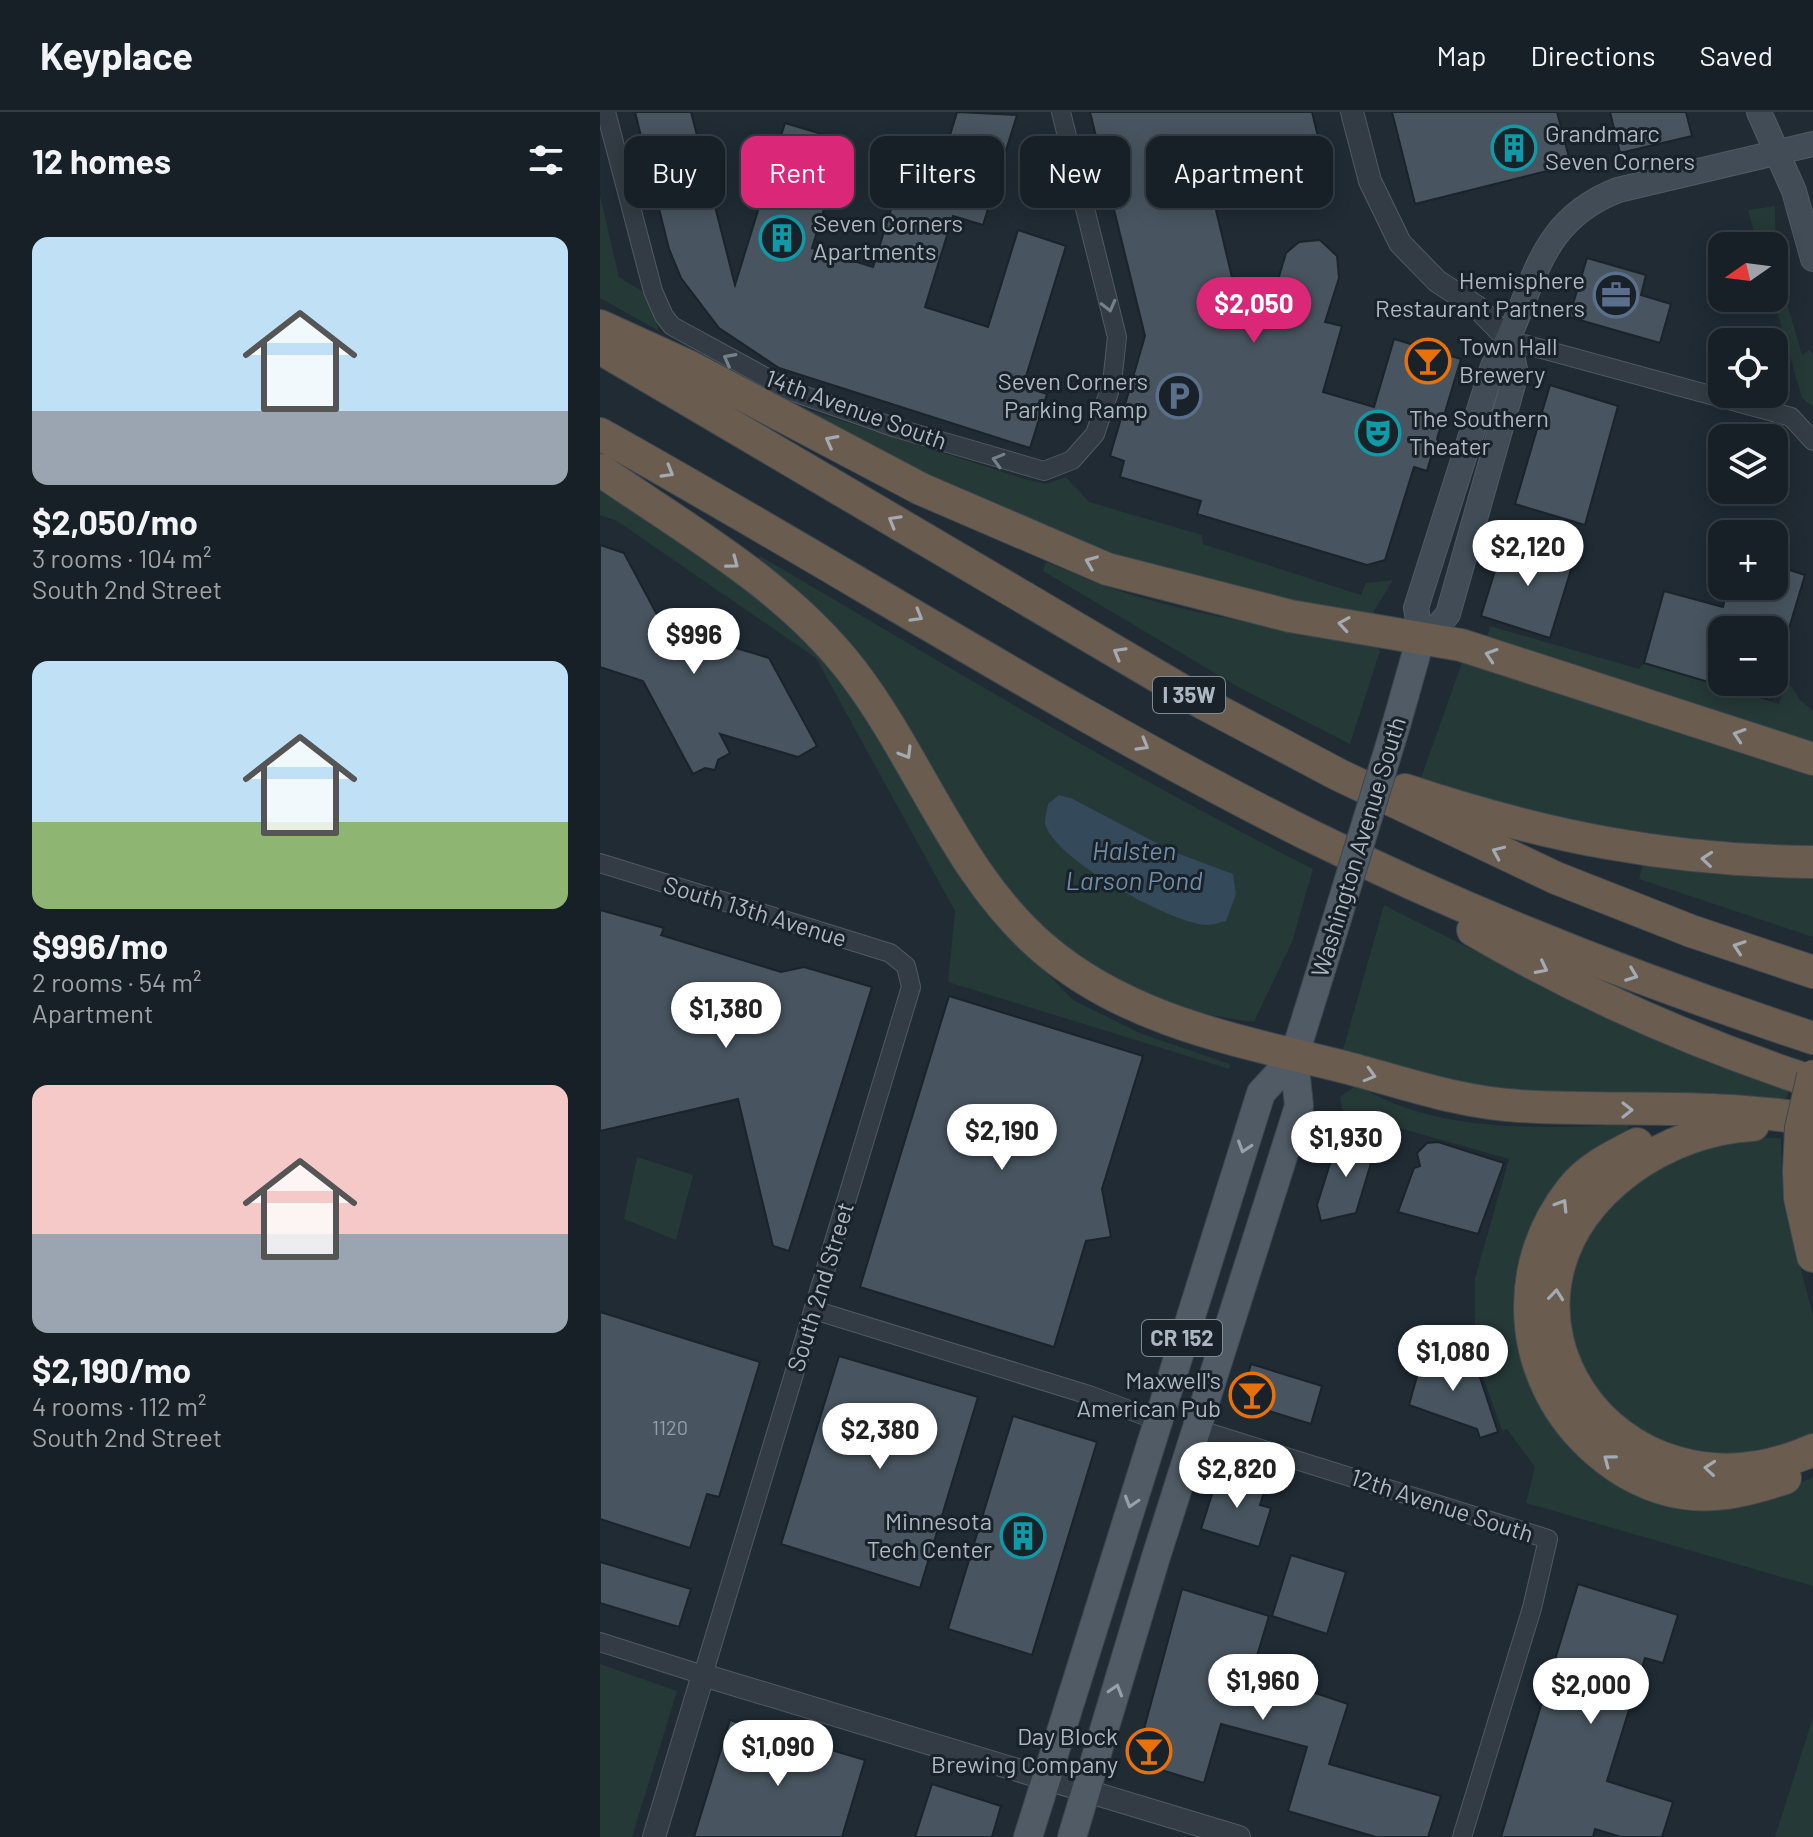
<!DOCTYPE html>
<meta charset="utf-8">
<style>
:root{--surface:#182027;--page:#252d33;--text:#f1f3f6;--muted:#9fa3a7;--line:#363e44;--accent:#db2777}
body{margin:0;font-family:Barlow,sans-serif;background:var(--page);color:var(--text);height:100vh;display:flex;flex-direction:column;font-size:30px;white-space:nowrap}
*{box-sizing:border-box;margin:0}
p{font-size:26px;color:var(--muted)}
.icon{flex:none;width:44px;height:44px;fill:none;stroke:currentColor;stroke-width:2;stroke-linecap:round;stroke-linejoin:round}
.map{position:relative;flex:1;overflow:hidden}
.drawer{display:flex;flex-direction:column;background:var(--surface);width:600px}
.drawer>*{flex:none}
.banner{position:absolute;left:24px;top:24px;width:760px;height:72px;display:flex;gap:16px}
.needle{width:52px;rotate:256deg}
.buttons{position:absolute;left:1108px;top:120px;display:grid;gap:16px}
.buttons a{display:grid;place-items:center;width:80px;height:80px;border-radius:16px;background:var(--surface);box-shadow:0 4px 20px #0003,0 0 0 2px var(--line);font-size:40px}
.price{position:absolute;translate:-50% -68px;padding:0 18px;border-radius:28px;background:#fff;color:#222;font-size:26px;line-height:52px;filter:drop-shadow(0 2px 4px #0008)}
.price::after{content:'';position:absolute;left:50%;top:48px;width:24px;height:18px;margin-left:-12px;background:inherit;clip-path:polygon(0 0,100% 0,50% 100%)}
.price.selected{background:var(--accent);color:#fff}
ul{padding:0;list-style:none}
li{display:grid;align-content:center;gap:16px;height:424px;padding:0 32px}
li span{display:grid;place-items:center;height:248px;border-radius:16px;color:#555}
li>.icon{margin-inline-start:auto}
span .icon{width:144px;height:144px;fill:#fffc;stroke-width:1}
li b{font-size:34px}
h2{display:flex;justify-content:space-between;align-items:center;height:96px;padding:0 32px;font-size:34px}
.tag{padding:0 28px;border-radius:16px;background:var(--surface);box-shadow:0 4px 20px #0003,0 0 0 2px var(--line);font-size:28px;line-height:72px}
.tag.selected{background:var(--accent);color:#fff}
header{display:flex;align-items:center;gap:48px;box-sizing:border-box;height:112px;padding:0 40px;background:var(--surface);border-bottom:2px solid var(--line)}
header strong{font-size:38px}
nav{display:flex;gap:44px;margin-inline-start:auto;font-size:28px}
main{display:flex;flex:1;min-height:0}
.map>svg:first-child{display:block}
</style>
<header>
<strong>Keyplace</strong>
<nav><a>Map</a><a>Directions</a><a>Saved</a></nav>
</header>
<main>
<section class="drawer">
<h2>12 homes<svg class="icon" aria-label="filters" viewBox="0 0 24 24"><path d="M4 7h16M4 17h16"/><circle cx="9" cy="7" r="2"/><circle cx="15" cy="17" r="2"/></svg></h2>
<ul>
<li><span style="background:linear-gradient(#bfe0f5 70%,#9aa5b1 0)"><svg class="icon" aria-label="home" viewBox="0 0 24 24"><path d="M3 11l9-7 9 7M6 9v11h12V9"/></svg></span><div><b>$2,050/mo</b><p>3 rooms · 104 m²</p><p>South 2nd Street</p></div></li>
<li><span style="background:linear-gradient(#bfe0f5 65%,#8fb573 0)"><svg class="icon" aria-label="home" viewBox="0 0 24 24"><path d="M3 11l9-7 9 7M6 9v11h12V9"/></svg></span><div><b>$996/mo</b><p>2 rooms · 54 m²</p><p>Apartment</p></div></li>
<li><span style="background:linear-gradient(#f6c9c9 60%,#9aa5b1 0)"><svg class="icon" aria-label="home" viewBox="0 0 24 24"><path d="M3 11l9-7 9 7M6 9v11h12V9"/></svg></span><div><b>$2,190/mo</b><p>4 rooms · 112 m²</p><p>South 2nd Street</p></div></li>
</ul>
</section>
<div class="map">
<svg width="1213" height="1725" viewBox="0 0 1213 1725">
<rect width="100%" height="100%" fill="#202b34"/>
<g fill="#253937" fill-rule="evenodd">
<polygon points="0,84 19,165 45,181 59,219 0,186"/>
<polygon points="1175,94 1176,153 1202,243 1210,238 1213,243 1213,295 1202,286 1173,186 1174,134 1158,134 1148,98"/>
<polygon points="195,294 425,367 446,372 466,365 489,390 602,423 603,432 761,483 766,471 793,468 774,499 774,507 668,493 405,410"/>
<polygon points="0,371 114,445 220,533 394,806 473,888 542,922 630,952 629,957 348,870 355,799 216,546 17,409 0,403"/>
<path d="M160,444C343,551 524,662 713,757L692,830L654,910C564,899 509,868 437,814L155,455ZM473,687L572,739L633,762L606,814Z"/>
<path d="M446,450C472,460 499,473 526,481C606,506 690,518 773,528L780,539L750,632L640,576L443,459Z"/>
<polygon points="890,514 1039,557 1044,551 1179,592 1187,567 1199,587 1213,599 1213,633 886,530"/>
<polygon points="863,548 1213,665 1213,738 1148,737 904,700 821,666"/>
<polygon points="1044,748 1213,764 1213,825 1039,767"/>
<polygon points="784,793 940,872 1189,976 1184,997 880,976 743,938"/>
<path d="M757,973C838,1022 936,1016 1028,1013L1030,1026L998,1044L946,1291L1183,1379L1213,1365V1474L926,1391L935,1355L907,1317L902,1318L875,1243V1166L909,1047L743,1000L740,985Z"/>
<polygon points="1147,1026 1181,1026 1183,1088 1213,1204 1213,1329 1156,1345 1052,1334 974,1253 968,1173 983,1127 1023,1080 1082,1042"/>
<polygon points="37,1045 93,1063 76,1128 24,1107"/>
<polygon points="0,1552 77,1579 32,1725 0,1725"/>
<polygon points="1213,1605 1213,1725 1175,1725"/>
</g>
<path fill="#34495a" d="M459,683L473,687L572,739L633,762L636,782L626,809C620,810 613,813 608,813C576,814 451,746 445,711C445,706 447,697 448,692Z"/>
<g fill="#485560" stroke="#1b232b" stroke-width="2">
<polygon points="35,0 91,0 135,173 185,11 245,29 212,136 273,155 302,62 335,73 357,0 417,3 383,113 353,104 325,195 388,215 418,118 466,134 423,274 447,282 430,336 179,256 119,216 81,166 69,137"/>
<polygon points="490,0 712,0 729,70 616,98 635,178 661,187 664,178 674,181 686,141 699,130 720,128 737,144 739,166 725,210 742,214 723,280 774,295 794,227 861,247 837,327 841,334 833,338 827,359 814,355 785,448 767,453 597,402 601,389 520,365 524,349 510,344 545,224"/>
<polygon points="792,0 957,0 971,53 815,92"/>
<polygon points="1010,0 1086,0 1092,24 1020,41"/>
<polygon points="987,146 1046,163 1041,183 1071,192 1060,231 969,205"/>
<polygon points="950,273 1018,294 985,413 915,392"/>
<polygon points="905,426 974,448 950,526 881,504"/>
<polygon points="0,433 24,441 63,514 169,546 217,634 198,645 120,622 130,641 118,648 115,658 105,656 93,662 43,569 0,555"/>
<polygon points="1174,453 1205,463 1178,553 1174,552 1174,518 1122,518 1122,574 1044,551 1064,479 1123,495 1128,474 1174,474"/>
<polygon points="1126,570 1176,570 1171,588 1125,575"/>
<polygon points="0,798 64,816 61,823 181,860 204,855 272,875 189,1139 173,1134 138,987 0,1019"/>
<polygon points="349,884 543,944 502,1077 511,1125 486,1129 454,1235 260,1175"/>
<polygon points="770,1025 774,1041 756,1101 721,1109 717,1093 736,1033"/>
<polygon points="838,1030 904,1051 878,1122 798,1100 814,1056 820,1054 817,1041 827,1031"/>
<polygon points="0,1200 160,1250 119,1385 107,1382 90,1436 0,1407"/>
<polygon points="824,1239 860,1252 874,1247 898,1320 880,1326 877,1317 809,1293"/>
<polygon points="239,1244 378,1285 320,1476 181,1432"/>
<polygon points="651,1252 722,1274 711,1312 640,1290"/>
<polygon points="413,1304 497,1330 432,1543 348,1517"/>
<polygon points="619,1360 666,1374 660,1393 671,1396 659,1435 601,1417"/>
<polygon points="691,1443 746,1460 727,1522 672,1504"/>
<polygon points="0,1450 91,1477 79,1515 0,1491"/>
<polygon points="978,1472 1078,1503 1063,1551 1045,1546 1007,1669 1073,1690 1062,1725 1021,1725 995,1717 993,1725 901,1725"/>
<polygon points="582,1477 669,1504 652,1560 748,1592 729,1652 841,1684 828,1725 776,1725 688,1699 707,1635 621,1612 604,1671 535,1650"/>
<polygon points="130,1608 265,1648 242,1725 94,1725"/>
<polygon points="332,1672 401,1694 392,1725 315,1725"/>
</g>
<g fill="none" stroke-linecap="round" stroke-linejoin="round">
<g stroke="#515a63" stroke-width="20">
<g id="minor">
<polyline points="6,0 53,179 64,204 72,214 191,279 296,316 444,359 472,348 495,322 512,271 517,225 461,0"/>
<polyline points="909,228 1191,305 1213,329"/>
<polyline points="0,751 290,841 306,854 311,875 103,1563 0,1530"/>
<polyline points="214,1198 489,1283 556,1308"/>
<polyline points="597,1317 948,1427 932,1496 862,1725"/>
</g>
</g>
<g stroke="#515a63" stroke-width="24">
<g id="tertiary">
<polyline points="752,0 770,69 800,131 837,169 877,195 909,228"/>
<polyline points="54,1725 103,1563 639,1725"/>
</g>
</g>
<g stroke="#515a63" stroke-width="26">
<g id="secondary">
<polyline points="1159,0 1194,79 1213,147"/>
<path d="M909,228L916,262L848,502L838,514L821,525L816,496L893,254C936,185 930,112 1018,78L1213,32"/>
</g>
</g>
<g stroke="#3d454e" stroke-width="30">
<g id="primary">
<polyline points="797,610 821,525"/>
<polyline points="428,1725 661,981 694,945"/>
<polyline points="472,1725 555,1448 699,994 694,945 736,810"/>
</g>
</g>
<g stroke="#3e474f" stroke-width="34">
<g id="motorway">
<polyline points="0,214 88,254 321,377 507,457 690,504 861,533 1213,647"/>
<polyline points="0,236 603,591 739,663 956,766 1091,819 1213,860"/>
<path d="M0,322C236,453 465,601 707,722C871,803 1040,869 1213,926"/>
<path d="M0,358C87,418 187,474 252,559C320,648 357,762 443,836C528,909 636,928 740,954C800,969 858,991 920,994C1017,1000 1116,991 1213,1008"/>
<path d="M805,678C943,724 1068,749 1213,750"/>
<path d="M873,818C981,881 1094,931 1213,970"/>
<path d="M1153,1013C1110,1015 1064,1032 1029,1058C853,1189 1014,1427 1213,1338"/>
<path d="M1037,1032C1014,1044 988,1056 972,1077C907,1158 919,1272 997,1339C1021,1360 1052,1377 1084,1381C1119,1386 1152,1377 1185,1366"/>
<polyline points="1199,1059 1200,1086 1213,1144"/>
</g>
</g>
<use href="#minor" stroke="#333c44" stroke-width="18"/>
<use href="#tertiary" stroke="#333c44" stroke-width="22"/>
<use href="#secondary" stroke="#414c57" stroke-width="24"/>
<use href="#primary" stroke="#515b65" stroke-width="28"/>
<use href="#motorway" stroke="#6a5d50" stroke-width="32"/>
<g stroke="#3d454e" stroke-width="30" stroke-linecap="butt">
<polyline id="primary-bridge" points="736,810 797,610"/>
</g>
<g stroke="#3e474f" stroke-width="34" stroke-linecap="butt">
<polyline id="motorway-bridge" points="1199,1059 1201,1016 1213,964"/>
</g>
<use href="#primary-bridge" stroke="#515b65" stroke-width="28"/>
<use href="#motorway-bridge" stroke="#6a5d50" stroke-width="32"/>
</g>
<defs><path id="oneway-chevron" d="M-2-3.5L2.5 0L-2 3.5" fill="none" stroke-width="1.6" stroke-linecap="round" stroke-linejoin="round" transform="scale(2)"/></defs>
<g stroke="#768089">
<use href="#oneway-chevron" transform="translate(509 194) rotate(76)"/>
<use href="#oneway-chevron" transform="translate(129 247) rotate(-152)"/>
<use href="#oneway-chevron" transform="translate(398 348) rotate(-164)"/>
</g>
<g stroke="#a3aab1">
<use href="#oneway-chevron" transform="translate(231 329) rotate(-152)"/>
<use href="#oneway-chevron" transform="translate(68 360) rotate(30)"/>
<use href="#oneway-chevron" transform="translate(294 409) rotate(-150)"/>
<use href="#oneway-chevron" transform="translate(491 450) rotate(-158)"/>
<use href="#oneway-chevron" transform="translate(133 451) rotate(37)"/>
<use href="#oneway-chevron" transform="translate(317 504) rotate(30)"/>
<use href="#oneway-chevron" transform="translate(744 512) rotate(-171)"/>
<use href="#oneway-chevron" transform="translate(519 541) rotate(-150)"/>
<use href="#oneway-chevron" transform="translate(891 543) rotate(-162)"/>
<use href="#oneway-chevron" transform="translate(1139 623) rotate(-162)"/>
<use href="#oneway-chevron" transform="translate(543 633) rotate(30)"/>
<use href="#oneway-chevron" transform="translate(306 641) rotate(59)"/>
<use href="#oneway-chevron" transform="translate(898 740) rotate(-156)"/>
<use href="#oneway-chevron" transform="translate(1107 747) rotate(-175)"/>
<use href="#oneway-chevron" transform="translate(1139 835) rotate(-161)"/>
<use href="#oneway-chevron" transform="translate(942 856) rotate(27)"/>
<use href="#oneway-chevron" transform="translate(1032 863) rotate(21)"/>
<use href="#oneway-chevron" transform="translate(770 963) rotate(16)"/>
<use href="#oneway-chevron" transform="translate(1027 998)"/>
<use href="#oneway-chevron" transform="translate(962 1093) rotate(-58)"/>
<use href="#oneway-chevron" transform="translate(956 1183) rotate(-84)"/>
<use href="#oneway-chevron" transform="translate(1009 1348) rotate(-143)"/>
<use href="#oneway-chevron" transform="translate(1110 1356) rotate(-175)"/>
</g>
<g stroke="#96a0ab">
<use href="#oneway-chevron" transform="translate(644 1035) rotate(108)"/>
<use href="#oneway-chevron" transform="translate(531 1390) rotate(107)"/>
<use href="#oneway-chevron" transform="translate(516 1578) rotate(-73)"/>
</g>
<defs>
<g id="building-ring" transform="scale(2.3)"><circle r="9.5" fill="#192129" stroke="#0f9aa8" stroke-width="1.5"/><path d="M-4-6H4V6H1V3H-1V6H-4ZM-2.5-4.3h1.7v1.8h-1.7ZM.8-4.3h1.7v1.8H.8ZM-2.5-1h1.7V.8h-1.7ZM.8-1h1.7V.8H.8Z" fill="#0f9aa8"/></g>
<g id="office-ring" transform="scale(2.3)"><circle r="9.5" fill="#192129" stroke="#5c6f8a" stroke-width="1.5"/><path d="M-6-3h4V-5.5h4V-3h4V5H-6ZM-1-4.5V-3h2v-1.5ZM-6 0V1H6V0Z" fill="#5c6f8a"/></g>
<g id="bar-ring" transform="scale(2.3)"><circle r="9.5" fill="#192129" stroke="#e8710a" stroke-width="1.5"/><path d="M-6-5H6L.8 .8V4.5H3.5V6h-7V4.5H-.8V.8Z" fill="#e8710a"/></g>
<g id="parking-ring" transform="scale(2.3)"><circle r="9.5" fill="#192129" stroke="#5c6f8a" stroke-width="1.5"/><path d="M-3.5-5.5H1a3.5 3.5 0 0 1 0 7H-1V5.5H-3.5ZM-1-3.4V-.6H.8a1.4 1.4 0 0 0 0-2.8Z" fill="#5c6f8a"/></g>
<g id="theatre-ring" transform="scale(2.3)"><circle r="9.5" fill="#192129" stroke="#0f9aa8" stroke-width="1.5"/><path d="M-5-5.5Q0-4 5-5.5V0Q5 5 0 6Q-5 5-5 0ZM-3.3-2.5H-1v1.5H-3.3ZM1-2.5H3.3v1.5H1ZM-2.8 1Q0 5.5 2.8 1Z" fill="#0f9aa8"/></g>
</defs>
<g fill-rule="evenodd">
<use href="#building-ring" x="914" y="36"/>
<use href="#building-ring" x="182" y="126"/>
<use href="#office-ring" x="1016" y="183"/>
<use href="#bar-ring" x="828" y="249"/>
<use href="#parking-ring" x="579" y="284"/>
<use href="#theatre-ring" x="778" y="321"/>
<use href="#bar-ring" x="652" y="1283"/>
<use href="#building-ring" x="423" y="1424"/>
<use href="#bar-ring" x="549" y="1639"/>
</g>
<g text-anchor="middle" stroke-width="6" stroke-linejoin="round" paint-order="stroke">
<g font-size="20" fill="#949eaa">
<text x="70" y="1323">1120</text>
</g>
<g fill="#192129" stroke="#818a94" stroke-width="2">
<rect x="553" y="565" width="72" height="36" rx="6"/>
<rect x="542" y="1208" width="80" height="36" rx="6"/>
</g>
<g font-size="22" font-weight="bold" fill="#adb7c2">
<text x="589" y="591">I 35W</text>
<text x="582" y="1234">CR 152</text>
</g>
<g font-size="24" fill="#adb7c2" stroke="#192129" text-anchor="end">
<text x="945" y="30" text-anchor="start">Grandmarc<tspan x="945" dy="28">Seven Corners</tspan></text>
<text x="213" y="120" text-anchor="start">Seven Corners<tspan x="213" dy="28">Apartments</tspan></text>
<text x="985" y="177">Hemisphere<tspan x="985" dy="28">Restaurant Partners</tspan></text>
<text x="859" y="243" text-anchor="start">Town Hall<tspan x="859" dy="28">Brewery</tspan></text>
<text x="548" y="278">Seven Corners<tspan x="548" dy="28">Parking Ramp</tspan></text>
<text x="809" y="315" text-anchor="start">The Southern<tspan x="809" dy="28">Theater</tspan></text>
<text x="621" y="1277">Maxwell's<tspan x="621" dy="28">American Pub</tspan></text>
<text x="392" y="1418">Minnesota<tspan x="392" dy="28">Tech Center</tspan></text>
<text x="518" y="1633">Day Block<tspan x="518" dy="28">Brewing Company</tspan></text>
</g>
<g font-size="24" fill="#adb7c2" stroke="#192129">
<text transform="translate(256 298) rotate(20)" y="8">14th Avenue South</text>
<text transform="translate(759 735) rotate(-73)" y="8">Washington Avenue South</text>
<text transform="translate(155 800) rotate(17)" y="8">South 13th Avenue</text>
<text transform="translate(221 1175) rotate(-73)" y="8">South 2nd Street</text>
<text transform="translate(842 1394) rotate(18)" y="8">12th Avenue South</text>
</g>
<g font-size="26" font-style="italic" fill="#6f8ca4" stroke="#192129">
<text x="534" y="748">Halsten<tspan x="534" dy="30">Larson Pond</tspan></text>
</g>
</g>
</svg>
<div class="buttons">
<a><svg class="needle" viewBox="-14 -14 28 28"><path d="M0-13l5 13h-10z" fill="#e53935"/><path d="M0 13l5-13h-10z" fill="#9fa3a7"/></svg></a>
<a><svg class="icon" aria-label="locate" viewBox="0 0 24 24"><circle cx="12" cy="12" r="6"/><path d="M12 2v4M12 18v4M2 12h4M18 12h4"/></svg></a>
<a><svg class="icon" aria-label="layers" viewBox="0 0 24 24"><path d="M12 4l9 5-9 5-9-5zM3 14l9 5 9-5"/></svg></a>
<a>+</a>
<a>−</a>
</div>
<b class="price selected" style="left:654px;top:233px">$2,050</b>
<b class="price" style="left:928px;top:476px">$2,120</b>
<b class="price" style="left:94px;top:564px">$996</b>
<b class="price" style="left:126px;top:938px">$1,380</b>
<b class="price" style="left:402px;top:1060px">$2,190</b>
<b class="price" style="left:746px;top:1067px">$1,930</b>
<b class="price" style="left:853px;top:1281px">$1,080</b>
<b class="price" style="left:280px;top:1359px">$2,380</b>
<b class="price" style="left:637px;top:1398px">$2,820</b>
<b class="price" style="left:663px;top:1610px">$1,960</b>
<b class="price" style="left:991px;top:1614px">$2,000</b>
<b class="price" style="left:178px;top:1676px">$1,090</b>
<div class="banner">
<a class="tag">Buy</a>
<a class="tag selected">Rent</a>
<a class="tag">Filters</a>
<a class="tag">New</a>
<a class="tag">Apartment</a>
</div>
</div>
</main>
